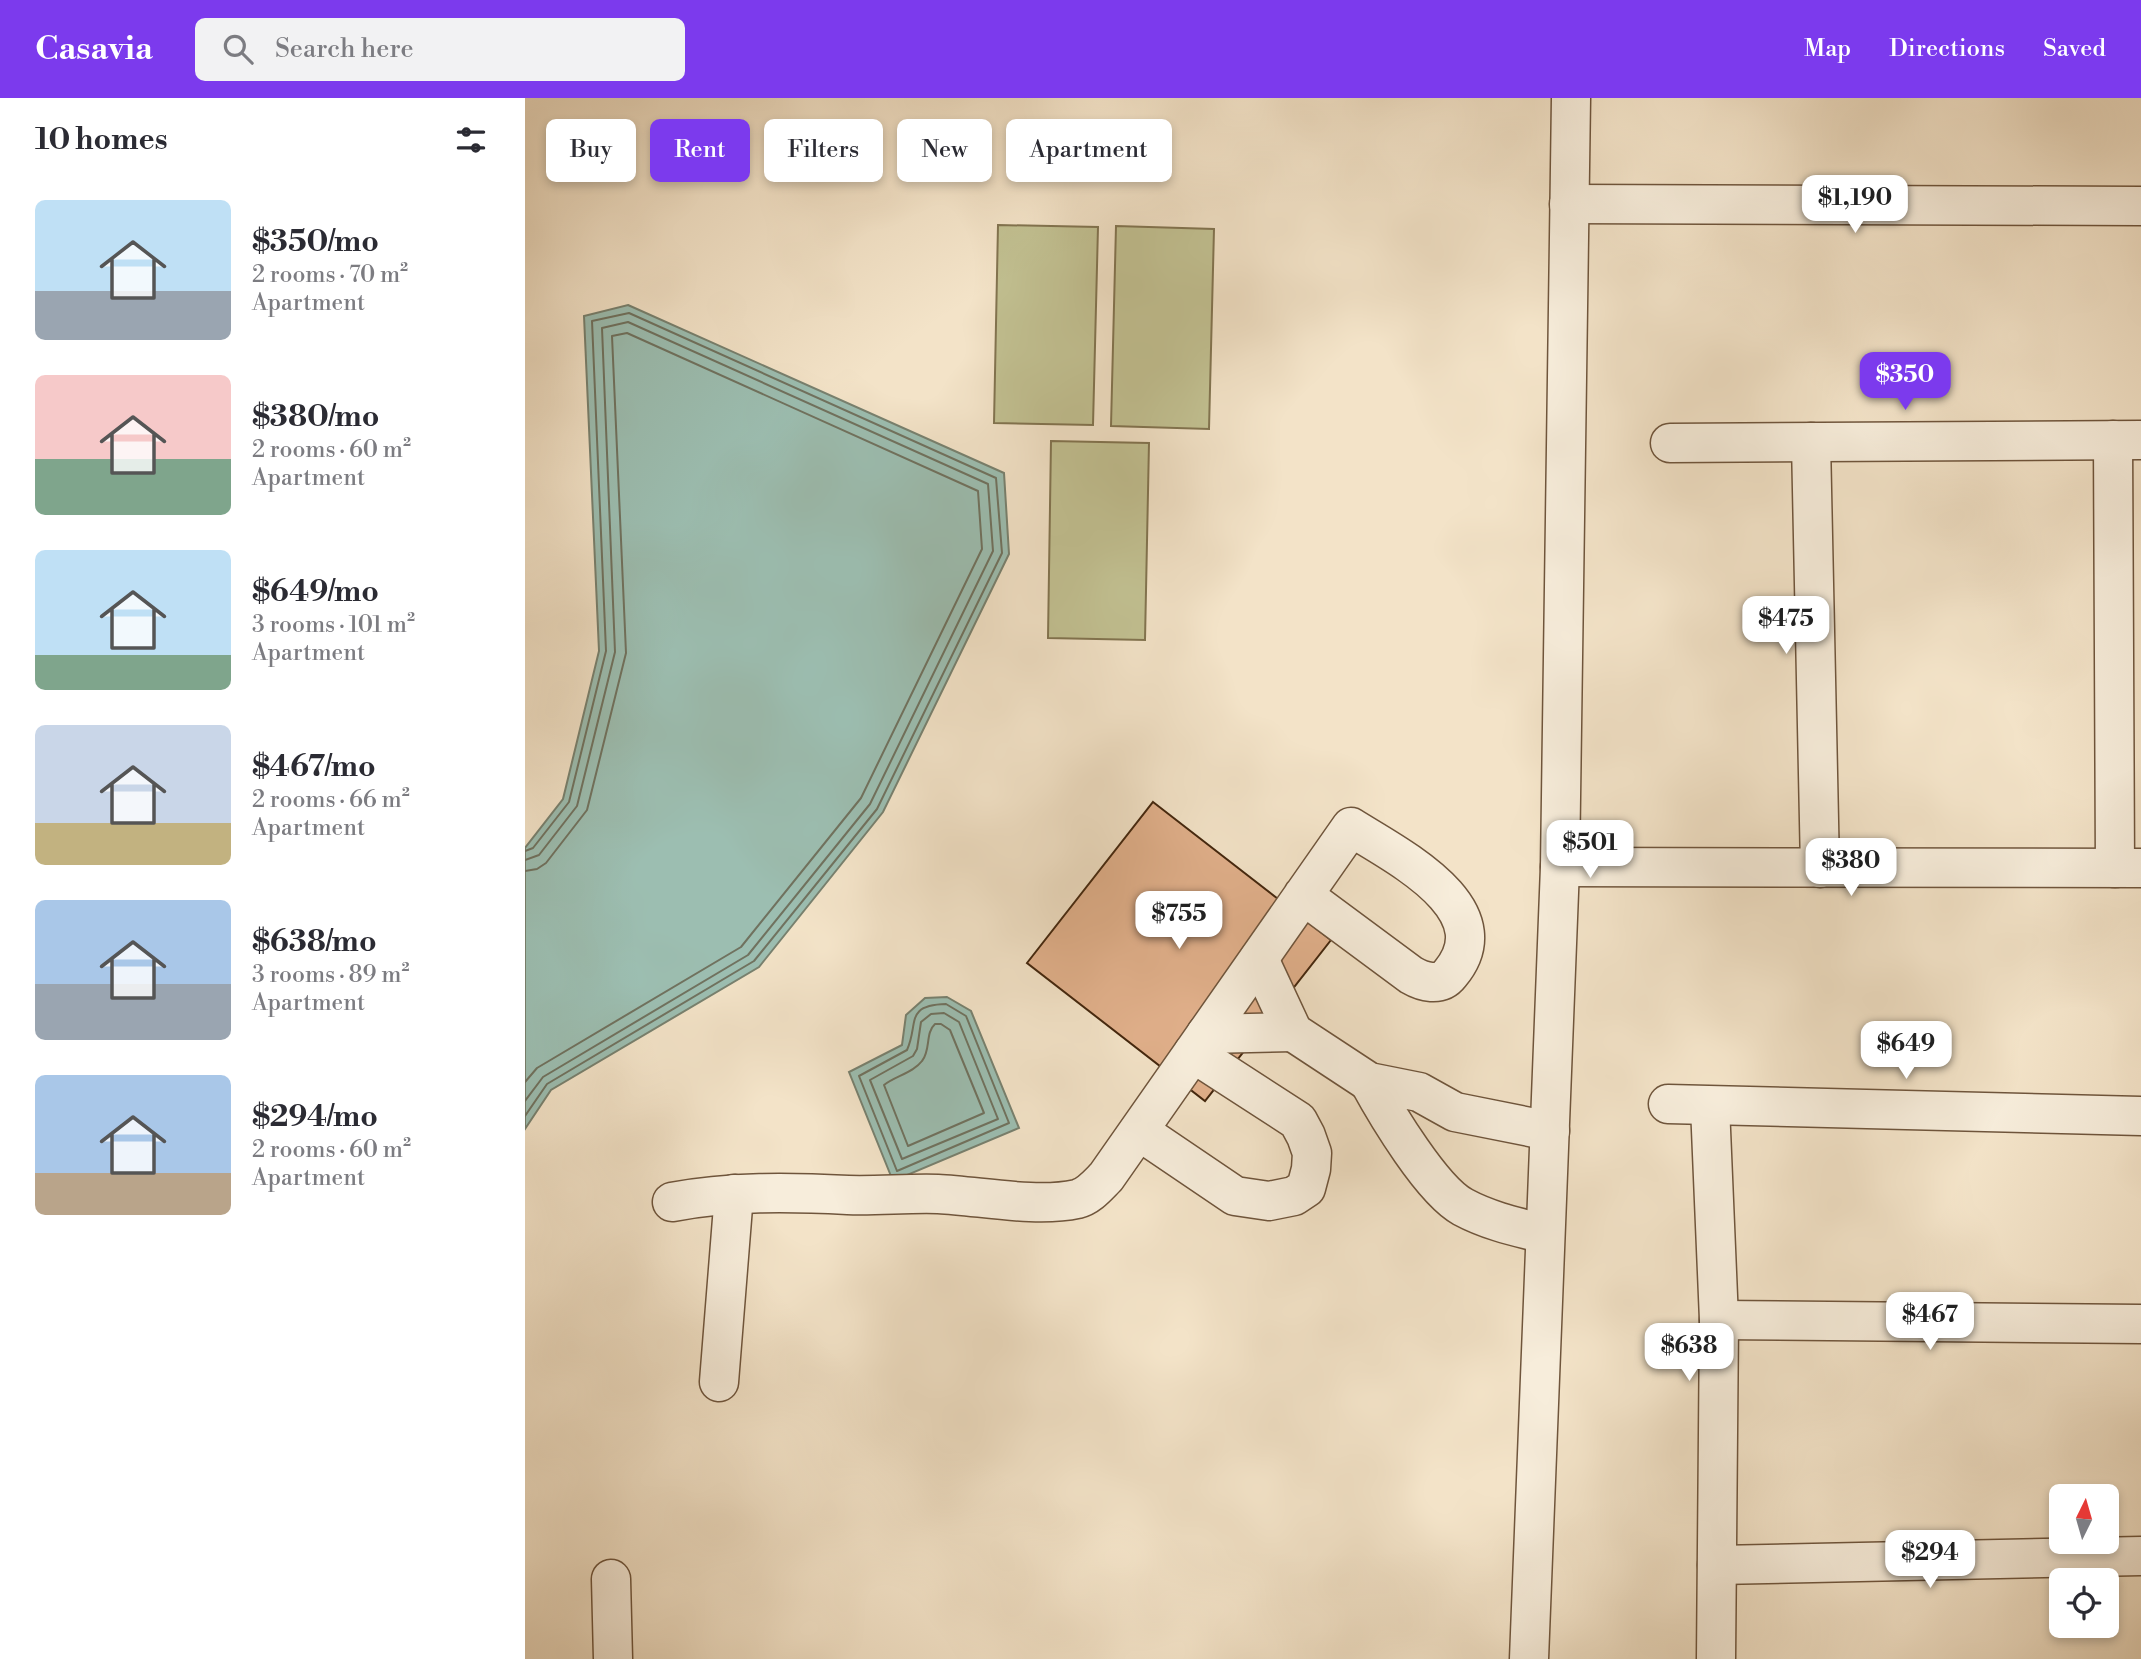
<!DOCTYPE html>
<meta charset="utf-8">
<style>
:root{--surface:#fff;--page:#f2f2f3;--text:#2b2b33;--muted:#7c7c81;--accent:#7c3aed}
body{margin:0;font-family:"Libre Bodoni",serif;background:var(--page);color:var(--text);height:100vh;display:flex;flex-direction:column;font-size:26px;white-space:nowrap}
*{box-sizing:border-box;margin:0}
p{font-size:23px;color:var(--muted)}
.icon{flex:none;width:38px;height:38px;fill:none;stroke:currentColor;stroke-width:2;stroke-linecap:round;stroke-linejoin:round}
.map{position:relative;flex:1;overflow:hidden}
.panel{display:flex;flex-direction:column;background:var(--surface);width:525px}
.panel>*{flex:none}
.top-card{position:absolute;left:21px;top:21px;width:665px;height:63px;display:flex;gap:14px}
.needle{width:46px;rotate:5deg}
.buttons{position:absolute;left:1524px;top:1386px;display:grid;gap:14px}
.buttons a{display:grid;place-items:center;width:70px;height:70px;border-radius:10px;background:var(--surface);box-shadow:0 4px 10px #0003;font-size:35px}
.price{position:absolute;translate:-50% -60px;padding:0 16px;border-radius:14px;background:#fff;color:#222;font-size:23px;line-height:46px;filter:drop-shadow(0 2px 4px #0008)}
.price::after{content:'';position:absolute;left:50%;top:42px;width:21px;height:16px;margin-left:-10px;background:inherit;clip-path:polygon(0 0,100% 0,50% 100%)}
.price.current{background:var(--accent);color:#fff}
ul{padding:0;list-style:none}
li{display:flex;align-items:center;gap:21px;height:175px;padding:0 35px}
li span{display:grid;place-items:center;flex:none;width:196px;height:140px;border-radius:10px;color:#555}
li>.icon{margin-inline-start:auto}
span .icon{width:84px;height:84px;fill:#fffc;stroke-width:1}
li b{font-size:30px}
h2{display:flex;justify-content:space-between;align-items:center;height:84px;padding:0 35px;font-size:30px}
.pill{padding:0 24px;border-radius:10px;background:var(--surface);box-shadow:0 4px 10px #0003;font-size:24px;line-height:63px}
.pill.current{background:var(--accent);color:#fff}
header{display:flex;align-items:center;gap:42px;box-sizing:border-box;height:98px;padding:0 35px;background:var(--accent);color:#fff}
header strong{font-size:33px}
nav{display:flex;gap:38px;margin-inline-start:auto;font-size:24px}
.search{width:490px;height:63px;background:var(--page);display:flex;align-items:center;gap:18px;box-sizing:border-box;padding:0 24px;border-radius:10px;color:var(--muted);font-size:26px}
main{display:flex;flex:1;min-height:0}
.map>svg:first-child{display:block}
</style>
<header>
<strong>Casavia</strong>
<div class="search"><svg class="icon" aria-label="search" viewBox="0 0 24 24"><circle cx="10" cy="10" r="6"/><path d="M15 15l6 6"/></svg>Search here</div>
<nav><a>Map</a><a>Directions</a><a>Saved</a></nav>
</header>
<main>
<section class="panel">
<h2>10 homes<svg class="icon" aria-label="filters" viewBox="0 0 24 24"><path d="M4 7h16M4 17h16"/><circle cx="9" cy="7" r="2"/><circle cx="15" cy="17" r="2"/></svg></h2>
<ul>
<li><span style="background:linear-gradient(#bfe0f5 65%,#9aa5b1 0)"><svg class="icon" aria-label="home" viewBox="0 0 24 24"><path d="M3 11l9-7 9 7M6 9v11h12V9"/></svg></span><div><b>$350/mo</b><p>2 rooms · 70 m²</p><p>Apartment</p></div></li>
<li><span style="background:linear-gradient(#f6c9c9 60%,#7fa58c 0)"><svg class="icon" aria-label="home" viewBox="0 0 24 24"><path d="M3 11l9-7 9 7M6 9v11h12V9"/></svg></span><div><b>$380/mo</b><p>2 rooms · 60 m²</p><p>Apartment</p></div></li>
<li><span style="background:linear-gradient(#bfe0f5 75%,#7fa58c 0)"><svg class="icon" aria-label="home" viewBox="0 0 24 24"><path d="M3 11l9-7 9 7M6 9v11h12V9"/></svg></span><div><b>$649/mo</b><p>3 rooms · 101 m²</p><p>Apartment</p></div></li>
<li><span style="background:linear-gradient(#c9d6e8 70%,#c2b280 0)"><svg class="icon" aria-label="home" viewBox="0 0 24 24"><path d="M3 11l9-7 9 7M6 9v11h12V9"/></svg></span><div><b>$467/mo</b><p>2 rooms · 66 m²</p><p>Apartment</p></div></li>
<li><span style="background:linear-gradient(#a9c7e8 60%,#9aa5b1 0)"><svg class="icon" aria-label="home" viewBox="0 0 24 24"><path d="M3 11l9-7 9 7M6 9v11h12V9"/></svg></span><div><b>$638/mo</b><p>3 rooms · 89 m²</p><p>Apartment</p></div></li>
<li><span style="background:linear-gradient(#a9c7e8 70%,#b9a48a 0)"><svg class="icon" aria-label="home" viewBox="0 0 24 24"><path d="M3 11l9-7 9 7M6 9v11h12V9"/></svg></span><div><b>$294/mo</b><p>2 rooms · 60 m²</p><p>Apartment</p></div></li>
</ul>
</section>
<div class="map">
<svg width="1616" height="1561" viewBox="0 0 1616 1561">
<rect width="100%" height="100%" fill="#f3e3c8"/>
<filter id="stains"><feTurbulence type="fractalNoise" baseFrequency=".00286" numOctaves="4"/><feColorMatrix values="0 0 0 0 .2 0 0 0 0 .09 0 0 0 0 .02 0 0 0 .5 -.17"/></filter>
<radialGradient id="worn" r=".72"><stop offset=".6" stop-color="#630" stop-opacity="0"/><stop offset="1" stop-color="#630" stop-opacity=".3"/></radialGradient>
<g fill="#c2c192" stroke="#827450" stroke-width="2">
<polygon points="473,127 573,129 568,327 469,325"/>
<polygon points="591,128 689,131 684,331 586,328"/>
<polygon points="526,343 624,345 620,542 523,540"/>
</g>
<g fill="#9cbeb1" stroke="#78816f" stroke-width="2">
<polygon points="103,207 479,375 484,456 358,714 234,869 26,992 0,1031 0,750 38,701 74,553 59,218"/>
<polygon points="422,899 446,913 494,1030 368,1083 324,974 377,947 381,917 400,900"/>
</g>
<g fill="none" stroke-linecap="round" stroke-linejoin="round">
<g stroke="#70725f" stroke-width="2">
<polyline points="0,753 8,750 44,704 81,553 67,223 104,215 471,380 477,455 352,711 229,863 22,986 0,1018"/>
<polyline points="0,762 14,757 52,708 90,554 77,230 103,224 463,386 468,453 345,706 223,857 18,979 0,1003"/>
<polyline points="0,773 12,771 21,765 62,712 101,555 87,238 102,235 453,393 457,451 336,700 216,849 12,970 0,984"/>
<path d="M421,906L441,918L484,1025L372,1073L334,978L382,952C394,926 379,907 421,906Z"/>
<polygon points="419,915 434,924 473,1021 377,1061 345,982 388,958 392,951 396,924 406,916"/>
<path d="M410,926H416L425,932L459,1015L383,1048L359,987C370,978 388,975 397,963C406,952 400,935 410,926Z"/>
</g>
</g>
<polygon fill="#e1b08b" stroke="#43260d" stroke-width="2" points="628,704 806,842 680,1003 502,865"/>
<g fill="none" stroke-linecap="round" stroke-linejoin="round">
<g stroke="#6f553c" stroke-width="41">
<g id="minor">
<polyline points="1044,106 1616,108"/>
<polyline points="1588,342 1590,770"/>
<polyline points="1286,344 1295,770"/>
<polyline points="1145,345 1616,342"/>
<polyline points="1035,769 1616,770"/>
<polyline points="734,861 768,934 844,984 894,994 930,1014 1025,1033"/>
<polyline points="681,936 768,934"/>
<path d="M844,984C862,1017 907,1092 938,1109C964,1123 992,1129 1020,1136"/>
<polyline points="1143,1006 1616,1018"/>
<polyline points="1185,1008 1194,1222 1191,1561"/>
<polyline points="614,1033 710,1098 744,1103 769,1098 781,1090 786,1071 787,1055 781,1038 773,1023 668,955"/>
<path d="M147,1104C204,1093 265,1094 323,1097C353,1098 383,1095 413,1096C455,1098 511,1110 552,1101C564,1098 572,1088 581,1079L826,729C870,757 980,811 925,876C915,889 898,884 886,877L778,797"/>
<polyline points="1194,1222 1616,1226"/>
<polyline points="194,1284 209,1096"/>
<polyline points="1192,1467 1616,1458"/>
<polyline points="86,1481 88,1561"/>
<polyline points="1004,1561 1035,769 1046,0"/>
</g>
</g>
<use href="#minor" stroke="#f7eddb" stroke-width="38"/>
</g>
<rect width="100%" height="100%" filter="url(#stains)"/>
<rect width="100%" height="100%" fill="url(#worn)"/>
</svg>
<div class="buttons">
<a><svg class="needle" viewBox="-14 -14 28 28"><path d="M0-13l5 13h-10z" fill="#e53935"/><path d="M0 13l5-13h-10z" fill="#7c7c81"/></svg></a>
<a><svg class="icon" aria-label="locate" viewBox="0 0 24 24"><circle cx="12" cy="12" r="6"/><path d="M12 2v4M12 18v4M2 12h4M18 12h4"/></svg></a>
</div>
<b class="price" style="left:1330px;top:137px">$1,190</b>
<b class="price current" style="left:1380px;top:314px">$350</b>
<b class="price" style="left:1261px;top:558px">$475</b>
<b class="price" style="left:1065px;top:782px">$501</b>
<b class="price" style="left:1326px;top:800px">$380</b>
<b class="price" style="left:654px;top:853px">$755</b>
<b class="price" style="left:1381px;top:983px">$649</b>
<b class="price" style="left:1405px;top:1254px">$467</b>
<b class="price" style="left:1164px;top:1285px">$638</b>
<b class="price" style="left:1405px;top:1492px">$294</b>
<div class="top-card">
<a class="pill">Buy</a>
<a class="pill current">Rent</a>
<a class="pill">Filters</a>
<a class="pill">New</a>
<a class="pill">Apartment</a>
</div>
</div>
</main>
